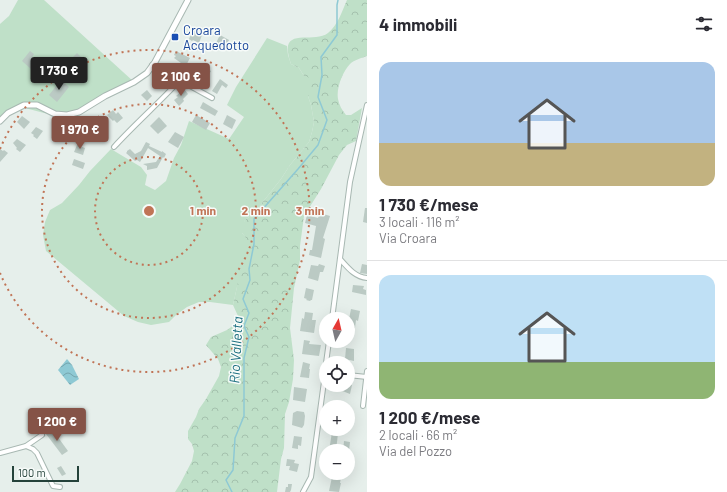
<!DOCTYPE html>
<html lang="it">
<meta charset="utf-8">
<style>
:root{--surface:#fff;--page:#f2f2f3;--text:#2b2b33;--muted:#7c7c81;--line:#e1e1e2;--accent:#855347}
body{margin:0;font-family:Barlow,sans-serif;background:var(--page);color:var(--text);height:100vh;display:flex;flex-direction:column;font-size:15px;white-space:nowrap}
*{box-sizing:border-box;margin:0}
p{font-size:13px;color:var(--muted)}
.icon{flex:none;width:22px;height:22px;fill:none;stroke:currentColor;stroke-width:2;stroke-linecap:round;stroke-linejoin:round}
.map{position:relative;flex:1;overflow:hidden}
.drawer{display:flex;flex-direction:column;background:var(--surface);width:360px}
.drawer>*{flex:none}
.needle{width:26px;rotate:8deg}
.buttons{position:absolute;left:319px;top:312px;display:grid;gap:8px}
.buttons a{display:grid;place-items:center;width:36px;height:36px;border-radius:50%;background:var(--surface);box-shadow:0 4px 16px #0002;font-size:20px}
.scale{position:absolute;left:12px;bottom:10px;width:67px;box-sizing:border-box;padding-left:4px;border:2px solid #24423a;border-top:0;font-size:11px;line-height:14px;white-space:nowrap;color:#24423a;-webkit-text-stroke:3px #f7fbf9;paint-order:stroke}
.price{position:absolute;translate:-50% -34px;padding:0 9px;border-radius:4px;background:var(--accent);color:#fff;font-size:13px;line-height:26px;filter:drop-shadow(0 1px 2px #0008)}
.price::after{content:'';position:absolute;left:50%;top:24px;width:12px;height:9px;margin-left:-6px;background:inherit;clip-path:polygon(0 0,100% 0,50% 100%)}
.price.current{background:#222;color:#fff}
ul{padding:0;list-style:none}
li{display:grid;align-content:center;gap:8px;height:212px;padding:0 12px}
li+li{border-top:1px solid var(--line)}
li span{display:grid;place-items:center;height:124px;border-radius:12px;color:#555}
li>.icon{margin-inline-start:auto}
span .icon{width:72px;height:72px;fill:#fffc;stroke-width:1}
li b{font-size:17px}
h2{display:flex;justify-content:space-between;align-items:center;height:48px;padding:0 12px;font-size:17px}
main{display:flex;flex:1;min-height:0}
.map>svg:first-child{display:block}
</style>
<main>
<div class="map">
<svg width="367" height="492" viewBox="0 0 367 492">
<defs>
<pattern id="forest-crowns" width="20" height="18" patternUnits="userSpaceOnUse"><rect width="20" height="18" fill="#bfe0c8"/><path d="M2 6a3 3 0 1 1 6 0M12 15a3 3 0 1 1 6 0" fill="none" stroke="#a4c1ad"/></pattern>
<pattern id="water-waves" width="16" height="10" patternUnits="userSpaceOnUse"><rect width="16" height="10" fill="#8ec9d4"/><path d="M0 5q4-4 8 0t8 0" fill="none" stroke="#74a5ad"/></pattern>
</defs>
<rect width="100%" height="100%" fill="#e6efeb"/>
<g fill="#bfe0c8">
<polygon points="18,0 44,0 134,82 78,110 63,116 44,113 25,108 16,110 0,118 0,24 9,16"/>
<polygon points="267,38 287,46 288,55 291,64 299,68 304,76 308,76 308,96 311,105 314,122 312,132 309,142 290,165 281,179 262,203 257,211 252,215 245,220 242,233 250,242 252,251 250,262 237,287 233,305 210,302 199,302 187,307 176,315 169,322 151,325 138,322 124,316 46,251 43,235 45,222 50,210 62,203 79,185 90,171 111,149 141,167 147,175 145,185 155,190 166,181 174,158 181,145 189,121 229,139 244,117 227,105 236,87"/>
</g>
<path fill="url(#forest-crowns)" d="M347,0H367V56C362,58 354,60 350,64C343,71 336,88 338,99C339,105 342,110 346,115H351L362,108L356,141L347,145L339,155L321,189L304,216L300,246V260L294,288L290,328L294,360L293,379L289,402L285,414L284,448L281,459L277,492H175L180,484L192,461L194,451L192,444L188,439V431L196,417L199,409L206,399L219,376L221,367L218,359L206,345L211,337L227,330L234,325L238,316L233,305L242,264L250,262C252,247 251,244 242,233V226L245,220L252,215L257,211L262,203L281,179L290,165L309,142L312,132L314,122L311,105L308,96V77L304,76L299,68L291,64C277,24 312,45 328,33C338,25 342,11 347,0Z"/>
<polygon fill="url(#water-waves)" points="67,359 72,365 79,379 70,385 58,370"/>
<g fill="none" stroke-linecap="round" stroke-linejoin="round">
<polyline stroke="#8ec9d4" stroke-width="1.5" points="232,492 226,480 233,470 235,438 244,416 244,358 249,337 244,326 249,313 243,299 250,280 249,269 254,244 254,219 298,169 318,145 327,120 318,97 322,75 321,57 337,35 337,5 338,0"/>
</g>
<g fill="#bbcac4">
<polygon points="193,30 202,35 199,43 193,40 192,41 189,39"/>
<polygon points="220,35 229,40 224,50 215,45"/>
<polygon points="30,51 34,54 32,57 37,61 31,69 22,61"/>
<polygon points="176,51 190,58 182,73 177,70 181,63 174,58 176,56 174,55"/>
<polygon points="77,53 82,58 78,63 72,58"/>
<polygon points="201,63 210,69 209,70 211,71 208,76 207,75 206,76 197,70"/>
<polygon points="220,79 228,85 226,88 222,85 217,94 212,91"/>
<polygon points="61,80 69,87 57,102 49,95"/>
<polygon points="184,89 188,94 183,99 184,101 179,106 174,100 178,97 176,96"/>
<polygon points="147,90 152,96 147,101 141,95"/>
<polygon points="203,102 218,111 215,116 200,108"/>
<polygon points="113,110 116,114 118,112 123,118 117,123 114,120 113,121 107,115"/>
<polygon points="196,115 210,123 206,130 192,122"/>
<polygon points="227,115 236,120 232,129 223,124"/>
<polygon points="22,116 30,122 24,129 17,122"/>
<polygon points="159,117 167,126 158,134 150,126"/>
<polygon points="94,126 98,128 99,130 97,139 91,138 92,133 84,138 80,131 88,127 92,127"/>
<polygon points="36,127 43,131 37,139 33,136 34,135 31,133"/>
<polygon points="175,132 184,137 178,148 168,142"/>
<polygon points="17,139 26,145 20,152 16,149 17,148 13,143"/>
<polygon points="146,142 150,144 149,146 162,152 162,151 166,154 164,158 163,157 157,168 147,170 147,166 143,164 156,162 160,156 148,148 140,162 137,160 135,161 126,153 127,152 127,151 130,149 135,154 141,151"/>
<polygon points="77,145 85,148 83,155 74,152"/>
<polygon points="0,149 3,151 4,150 8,153 0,162"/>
<polygon points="74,159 85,163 83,169 72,165"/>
<polygon points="365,208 367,208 367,223 363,222"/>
<polygon points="320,213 330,216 323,238 325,239 321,258 309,255 310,250 312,250 316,226 305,223 307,215 318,218"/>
<polygon points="319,264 325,266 323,272 320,272 318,281 308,278 311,265 318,266"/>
<polygon points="362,264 367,265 367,274 360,273"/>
<polygon points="353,285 364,286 363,289 366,290 366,295 352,292"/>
<polygon points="306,288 314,290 312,300 311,300 310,301 306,300 307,299 304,298"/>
<polygon points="351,309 360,311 358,321 356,320 355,328 348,327 348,319 349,319"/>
<polygon points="305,312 313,313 312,320 316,320 314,333 300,331 302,318 304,319"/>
<polygon points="304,340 310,341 309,344 321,345 319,356 302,354"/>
<polygon points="346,348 354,349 354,361 345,359"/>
<polygon points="303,362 310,364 309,369 310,369 309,378 300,377"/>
<polygon points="348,384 352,385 350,394 340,390 341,387 342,387 343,385 348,385"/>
<polygon points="294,387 307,389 305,402 293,400"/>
<polygon points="297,411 304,412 305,416 304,425 302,428 292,425 293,413"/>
<polygon points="44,413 49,419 47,421 48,422 45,424 40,417"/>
<polygon points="52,429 68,451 62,455 46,434"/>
<polygon points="332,432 338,433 336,451 329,451"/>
<polygon points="294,436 302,437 301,446 298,445 298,449 292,448"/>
<polygon points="344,441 350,442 349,451 343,451"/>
<polygon points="287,459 295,460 294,463 299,464 297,472 289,470 290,466 286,466"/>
<polygon points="61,466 66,474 62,476 57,468"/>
<polygon points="332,477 341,478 340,483 341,483 339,492 329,491"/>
<polygon points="288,484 292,484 291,490 290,492 285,492 286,487 288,487"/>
</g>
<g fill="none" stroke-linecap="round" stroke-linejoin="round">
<g stroke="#a8b8b2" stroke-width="6">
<g id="minor">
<polyline points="152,65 212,98"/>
<path d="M114,147C135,124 159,103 180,80"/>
<path d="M340,259C348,268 355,277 367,278"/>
<polyline points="332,319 350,182 367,105"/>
<polyline points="326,363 329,341"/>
<polyline points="348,375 367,377"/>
<polyline points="363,406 367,371"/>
<polyline points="26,446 33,449 37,453 53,486 60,487"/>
<polyline points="0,453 26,446 42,435"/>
<polyline points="303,492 311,477 326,367"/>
</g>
</g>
<g stroke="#a8b8b2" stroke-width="7">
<polyline id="tertiary" points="0,121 8,113 24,105 37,105 55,114 67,115 79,112 105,96 134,82 147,73 155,62 188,0"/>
</g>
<use href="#minor" stroke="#fff" stroke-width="4"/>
<use href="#tertiary" stroke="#fff" stroke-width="5"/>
</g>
<g fill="none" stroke="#c07456" stroke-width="2" stroke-dasharray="2 4">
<circle cx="149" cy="211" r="54"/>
<circle cx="149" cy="211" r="107"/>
<path d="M0 149A161 161 0 1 1 0 273"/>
</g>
<rect fill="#1a4fb4" stroke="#f7fbf9" stroke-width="1.5" x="171" y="33" width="8" height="8" rx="2"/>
<g text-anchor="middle" stroke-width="3" stroke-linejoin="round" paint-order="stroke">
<g font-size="13" fill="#164399" stroke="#f7fbf9" text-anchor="start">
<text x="183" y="35">Croara<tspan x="183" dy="15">Acquedotto</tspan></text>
</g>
<g font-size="14" font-style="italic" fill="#1c6f80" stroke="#f7fbf9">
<text transform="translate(236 350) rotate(-87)" y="5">Rio Valletta</text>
</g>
</g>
<circle cx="149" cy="211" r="6" fill="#c07456" stroke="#f7fbf9" stroke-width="2"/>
<g font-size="12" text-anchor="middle" font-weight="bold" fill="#c07456" stroke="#f7fbf9" stroke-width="3" stroke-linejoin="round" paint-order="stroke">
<text x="203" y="215">1 min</text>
<text x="256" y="215">2 min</text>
<text x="310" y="215">3 min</text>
</g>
</svg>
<div class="buttons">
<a><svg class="needle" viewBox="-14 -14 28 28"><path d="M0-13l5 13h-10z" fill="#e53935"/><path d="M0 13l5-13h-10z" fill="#7c7c81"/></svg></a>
<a><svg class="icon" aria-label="locate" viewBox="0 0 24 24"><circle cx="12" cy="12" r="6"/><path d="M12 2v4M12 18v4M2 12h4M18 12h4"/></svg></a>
<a>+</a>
<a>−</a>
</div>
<div class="scale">100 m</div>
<b class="price current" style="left:59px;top:91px">1 730 €</b>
<b class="price" style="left:181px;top:97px">2 100 €</b>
<b class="price" style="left:80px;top:150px">1 970 €</b>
<b class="price" style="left:57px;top:442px">1 200 €</b>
</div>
<section class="drawer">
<h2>4 immobili<svg class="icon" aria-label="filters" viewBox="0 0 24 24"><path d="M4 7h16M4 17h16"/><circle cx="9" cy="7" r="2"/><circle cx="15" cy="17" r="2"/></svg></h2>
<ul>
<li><span style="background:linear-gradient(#a9c7e8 65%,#c2b280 0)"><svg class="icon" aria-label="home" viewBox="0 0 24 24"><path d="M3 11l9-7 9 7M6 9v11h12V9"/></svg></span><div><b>1 730 €/mese</b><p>3 locali · 116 m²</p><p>Via Croara</p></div></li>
<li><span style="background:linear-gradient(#bfe0f5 70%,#8fb573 0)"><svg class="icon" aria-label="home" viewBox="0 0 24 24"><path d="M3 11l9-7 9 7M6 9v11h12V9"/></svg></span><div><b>1 200 €/mese</b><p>2 locali · 66 m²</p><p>Via del Pozzo</p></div></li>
</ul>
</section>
</main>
